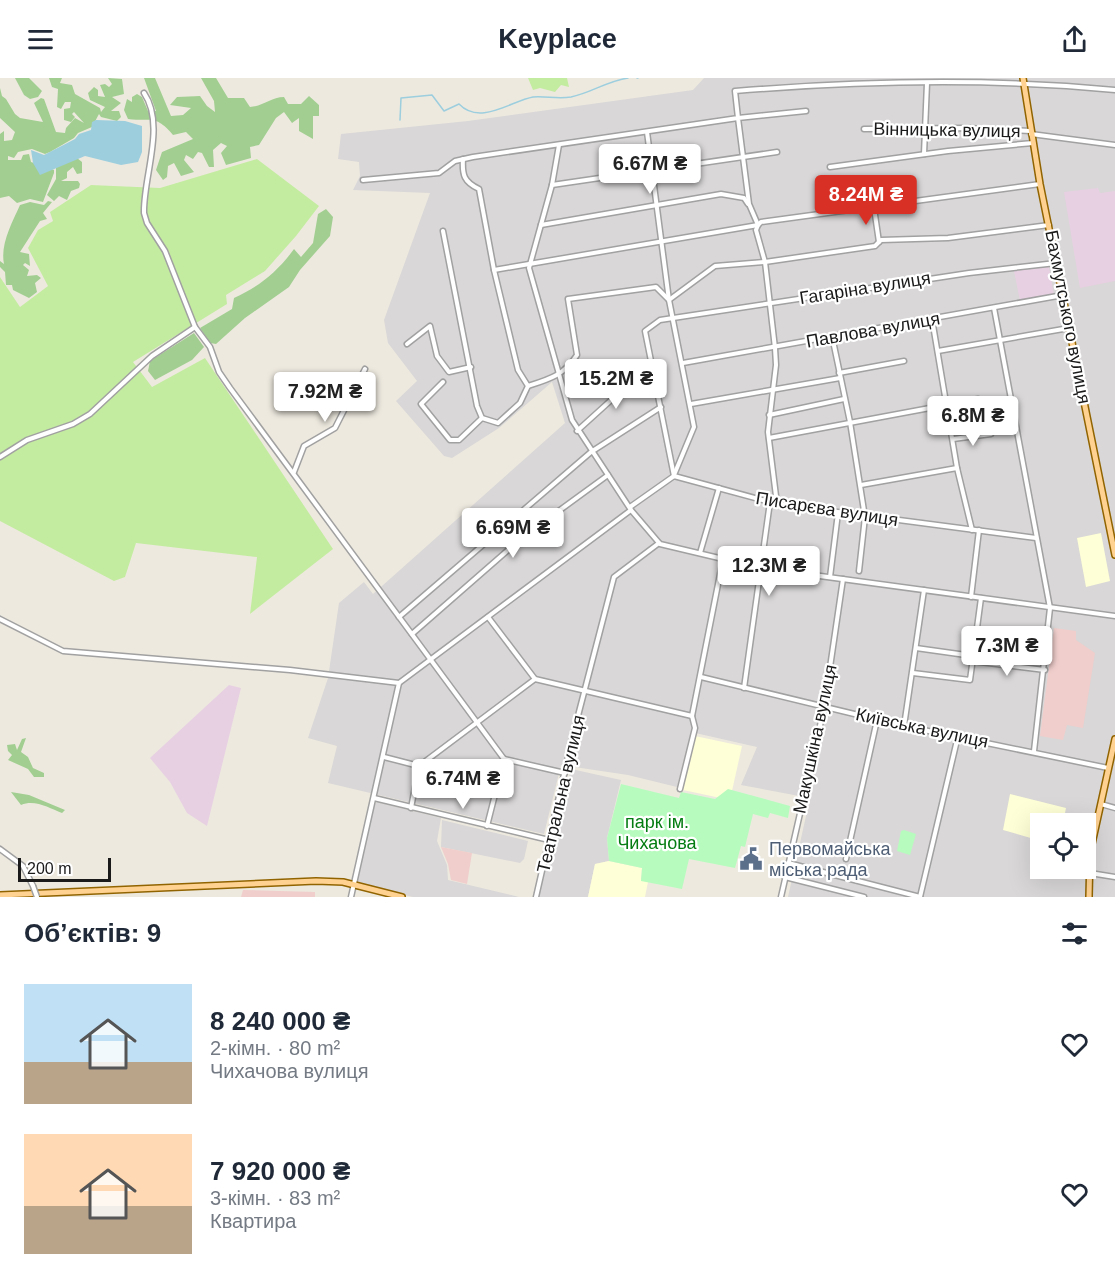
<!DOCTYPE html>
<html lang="uk">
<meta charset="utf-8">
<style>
:root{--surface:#fff;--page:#f6f6f7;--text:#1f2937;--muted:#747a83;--accent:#d93025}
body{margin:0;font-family:Helvetica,sans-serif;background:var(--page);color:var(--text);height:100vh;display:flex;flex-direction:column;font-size:22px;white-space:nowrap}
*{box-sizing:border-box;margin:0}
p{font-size:20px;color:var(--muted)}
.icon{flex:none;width:33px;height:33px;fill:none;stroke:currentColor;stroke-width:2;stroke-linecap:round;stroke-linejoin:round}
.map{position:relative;height:819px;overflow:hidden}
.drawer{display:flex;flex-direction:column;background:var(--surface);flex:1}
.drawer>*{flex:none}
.tools{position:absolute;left:1030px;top:735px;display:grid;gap:12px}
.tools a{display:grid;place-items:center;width:66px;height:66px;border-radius:0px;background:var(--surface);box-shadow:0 6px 24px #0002;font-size:30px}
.scale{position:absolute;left:18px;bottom:15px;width:93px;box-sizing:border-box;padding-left:6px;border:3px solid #1a1a1a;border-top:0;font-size:16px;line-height:21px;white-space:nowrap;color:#1a1a1a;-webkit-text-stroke:4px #fff;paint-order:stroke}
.price{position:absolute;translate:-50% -51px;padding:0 14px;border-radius:6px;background:#fff;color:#222;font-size:20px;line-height:39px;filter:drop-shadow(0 2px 3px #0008)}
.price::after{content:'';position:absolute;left:50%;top:36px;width:18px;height:14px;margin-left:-9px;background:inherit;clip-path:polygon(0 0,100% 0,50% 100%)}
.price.on{background:var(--accent);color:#fff}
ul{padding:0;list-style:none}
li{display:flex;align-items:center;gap:18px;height:150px;padding:0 24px}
li span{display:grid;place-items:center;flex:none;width:168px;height:120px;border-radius:0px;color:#555}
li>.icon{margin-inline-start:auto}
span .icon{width:72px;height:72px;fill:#fffc;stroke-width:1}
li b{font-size:26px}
h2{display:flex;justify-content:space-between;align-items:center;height:72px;padding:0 24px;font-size:26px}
header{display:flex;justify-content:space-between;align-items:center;height:78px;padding:0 24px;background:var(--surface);font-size:27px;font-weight:700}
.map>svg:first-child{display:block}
</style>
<header><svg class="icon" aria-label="menu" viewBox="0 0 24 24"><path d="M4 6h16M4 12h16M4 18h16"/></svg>Keyplace<svg class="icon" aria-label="share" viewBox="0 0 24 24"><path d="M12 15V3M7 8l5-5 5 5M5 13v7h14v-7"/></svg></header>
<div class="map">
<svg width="1115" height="819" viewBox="0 0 1115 819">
<rect width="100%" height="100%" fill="#ede9df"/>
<g fill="#d9d7d7" fill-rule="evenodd">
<path d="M704,0H1115V819H788L810,720L741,707L757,669L691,654L677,709L628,697L561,687L544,756L328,705L337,668L308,660L328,600L339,525L364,504L373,516L565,345L552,304L499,350L452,380L444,378L396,323L417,303L388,265L384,242L430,115L353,112L360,98L359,84L338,81L341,56L468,43L693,12ZM1041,746H1086V790H1041Z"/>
<polygon points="571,691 621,702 607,760 609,783 595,786 588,819 537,819"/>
<polygon points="377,724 441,740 437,763 447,787 448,802 519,819 413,819 359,806 357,800 374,727"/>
<polygon points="442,742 528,763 524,781 520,785 441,769"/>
</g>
<g fill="#f0cecc">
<polygon points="1054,550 1076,553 1076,562 1095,575 1083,650 1067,647 1063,662 1040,658"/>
<polygon points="441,769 472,775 467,806 451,802 448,786"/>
<polygon points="243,812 315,814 315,819 241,819"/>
</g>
<g fill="#e7d0e2">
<polygon points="1098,110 1100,115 1115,113 1115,203 1080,210 1064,114"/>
<polygon points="1049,189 1054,217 1020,223 1014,193"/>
<polygon points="229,607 241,610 207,748 187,735 170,704 150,680"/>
</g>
<g fill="#feffd6">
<polygon points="1101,455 1110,503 1086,509 1077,460"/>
<polygon points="695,658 742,668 730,722 683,712"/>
<polygon points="1010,716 1066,730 1063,745 1041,746 1041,763 1003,752"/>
<polygon points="609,783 642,790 641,802 648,804 645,819 588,819 595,786"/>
</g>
<g fill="#c4eca0">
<polygon points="528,0 567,0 569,9 561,7 555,14 540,10 533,12"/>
<polygon points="257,81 319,128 296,158 265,193 226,217 227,226 133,284 152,309 205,280 333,471 250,536 257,479 136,465 125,499 114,503 0,443 0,199 20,229 48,208 28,170 38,152 53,143 50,134 91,107 160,110"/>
</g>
<g fill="#a2cf91">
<polygon points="15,0 29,0 42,13 38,19 30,21 24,17"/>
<polygon points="49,0 62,0 60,5 72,7 75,16 100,30 101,34 105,29 90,22 88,15 94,9 98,12 98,18 105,19 100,7 105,6 109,9 112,6 108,0 122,1 124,16 112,19 121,25 111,33 119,33 121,39 117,43 101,39 99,36 92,49 78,55 74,60 50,74 45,76 32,71 18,74 14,80 8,78 8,82 21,82 23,77 29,76 31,84 54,92 54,95 43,124 30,121 17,125 9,118 0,120 0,56 4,53 4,63 12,62 15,54 0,40 0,10 2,18 6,21 15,36 20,40 43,44 34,25 41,20 44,21 56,54 65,55 66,50 75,40 84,45 74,34 72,36 75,39 71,44 64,42 64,31 70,30 71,24 65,24 61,31 57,29 58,11 52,9"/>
<path d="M144,0H155L171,38L183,37L191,30L170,27L177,19L200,18L207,28L215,34L214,23L201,0H216L228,20H244L250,29C264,28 271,19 284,19L288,26H301L309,18L319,27V38H313V61L299,53V40L292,45L284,34L276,40L259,67L250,69L251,80L226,87L221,75L227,68L221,65L213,72L214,89H209L202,75L198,74L193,81L186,77L184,82L194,94L181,98L174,85L168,88L167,99L163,102L156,92L162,74L193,61L186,54L173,57C155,36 152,44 128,41L124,32L127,21L132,24V19L137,16L142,19L148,33H156Z"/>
<polygon points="77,80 82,84 82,95 77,96 73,89 67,94 67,100 61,103 78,103 80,106 79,110 71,113 67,122 59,118 54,123 47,117 56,101 56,88"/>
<path d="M48,123L52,124L43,135L47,141L40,143L20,174L29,176L30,188L25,185L23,187L29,192L27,198L37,197L41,200L35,205L37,214L29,220L13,212L12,207H6L5,194L0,189V183L4,186C0,166 12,145 20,127L30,124L44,127Z"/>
<path d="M326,131L333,139L330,158L300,192L289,209L245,240L216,266L210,265L200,250L232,231L234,220C259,209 278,193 294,171L301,179L313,165L318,136Z"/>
<polygon points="194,255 204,269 192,282 155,302 148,293 150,283"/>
<polygon points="26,660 21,674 28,679 33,690 44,695 44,699 34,699 28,691 8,682 12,677 8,673 7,667 15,666 17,672 22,661"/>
<path d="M11,714L29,717L65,732L62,735C49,730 35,721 21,727Z"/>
</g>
<g fill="#b7fcbe">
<polygon points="621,706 679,720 681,714 715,721 728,711 790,728 788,740 770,735 768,740 753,736 745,769 741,768 735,790 689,781 682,811 641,803 642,790 609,783 607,760"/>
<polygon points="904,752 916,756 910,777 897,773 901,753"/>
</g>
<polygon fill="#9ccede" points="96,42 125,43 142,48 142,74 138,84 121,87 85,78 40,97 33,85 31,72 44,77 75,61 79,56 91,52 92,44"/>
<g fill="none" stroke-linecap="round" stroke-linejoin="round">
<g stroke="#9ccede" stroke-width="1.5">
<polyline points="637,0 638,0"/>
<path d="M400,42L401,20L432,17L444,33L459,26C480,48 511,23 533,19C545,18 558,21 571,19C591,15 607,3 628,0"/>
</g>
<g stroke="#a1a1a1" stroke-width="7">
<g id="minor">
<path d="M144,15C166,47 143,99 144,135L147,145L165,173L195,249L210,269L219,294L230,310L504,681L487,748"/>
<polyline points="864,51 966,50 1030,53"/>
<polyline points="647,54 669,222 694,349 674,397"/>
<polyline points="1031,56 1115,67"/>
<polyline points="559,67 552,107 529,190 572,342 631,432 660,466 761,490 1115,538"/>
<polyline points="924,76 927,5"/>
<path d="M463,81C462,97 464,104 479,111L494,192L518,292L528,308"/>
<polyline points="830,89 948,73 1033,65"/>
<path d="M363,102L439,95L455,83L473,79L738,40L735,13C858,3 993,0 1115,12"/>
<polyline points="552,107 777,74"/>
<polyline points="874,130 879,164"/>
<polyline points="541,147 721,116 744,120 748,126"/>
<path d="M443,153L477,328L482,340L498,345L520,325L528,308C550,301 564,297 577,277L568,221L656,209L669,222L715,188L765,184L875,168L881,162L948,160L1049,147"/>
<polyline points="494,192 758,147 761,144 1040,106"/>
<polyline points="994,230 1050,530 1034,673"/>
<polyline points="932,241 957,390 972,452"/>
<polyline points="832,258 850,344 865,439 859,493"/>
<polyline points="407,266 430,248 437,278 449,294 471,289"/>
<polyline points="938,273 1069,250"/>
<polyline points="683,285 1063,217"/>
<polyline points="839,295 904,283"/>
<polyline points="443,304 421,326 450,362 459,362 482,340"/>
<polyline points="691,326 840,300"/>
<polyline points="769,337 844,321"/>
<polyline points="577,353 641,295"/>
<polyline points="769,360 978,321"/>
<polyline points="953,361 991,356"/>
<polyline points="0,379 27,362 73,346 90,336 152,278 195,249"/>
<polyline points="294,394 304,368 335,350 365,291"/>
<polyline points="674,398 645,253 660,242 969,195 1056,185"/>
<polyline points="861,407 957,390"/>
<polyline points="777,426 768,354 776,287 775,270 765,184 756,152 758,147 749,126 738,40 806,33"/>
<polyline points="630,429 674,398 777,426 1036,460"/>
<polyline points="700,475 719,410"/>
<polyline points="830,499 838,435"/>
<polyline points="971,519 979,452"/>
<polyline points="399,539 591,374 661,329"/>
<polyline points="488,539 535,601 692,638"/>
<polyline points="0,541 63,573 290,592 399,605"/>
<polyline points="412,556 523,459 608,397"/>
<polyline points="916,570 973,578"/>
<polyline points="972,583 1045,592"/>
<polyline points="913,595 970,602 981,520"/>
<polyline points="701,599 904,648 1108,690"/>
<polyline points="744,610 770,424"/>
<polyline points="904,648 924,512"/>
<polyline points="384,679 419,688"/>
<polyline points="504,681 565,695"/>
<polyline points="680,711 695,650 692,638 723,481"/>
<polyline points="374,720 549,762"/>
<polyline points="1101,726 1115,730"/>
<polyline points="411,730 419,688 535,601"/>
<polyline points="0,771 23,788 33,808"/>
<polyline points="846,781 877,642"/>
<polyline points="788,785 920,819"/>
<polyline points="1090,795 1115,799"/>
<polyline points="785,799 864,819"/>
<polyline points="351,819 399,605 631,432"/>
<polyline points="536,819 573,657 614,499 659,465"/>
<polyline points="781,819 824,630 843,501"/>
<polyline points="920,819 958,658"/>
</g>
</g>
<g stroke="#916400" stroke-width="8">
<g id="major">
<polyline points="1023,0 1040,106 1115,477"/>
<polyline points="0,817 316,803 343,804 402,819"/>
<polyline points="1089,819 1090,775 1115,661"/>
</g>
</g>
<use href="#minor" stroke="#fff" stroke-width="4"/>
<use href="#major" stroke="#ffd292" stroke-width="5"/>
<g stroke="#a1a1a1" stroke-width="7" stroke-linecap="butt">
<polyline id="minor-bridge" points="33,808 37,819"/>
</g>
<use href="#minor-bridge" stroke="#fff" stroke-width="4"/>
</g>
<defs>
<g id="civic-bare" transform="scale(1.8)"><path d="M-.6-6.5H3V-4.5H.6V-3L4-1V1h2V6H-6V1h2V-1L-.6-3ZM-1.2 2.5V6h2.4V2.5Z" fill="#5c6f8a" stroke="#fff" stroke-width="2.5" paint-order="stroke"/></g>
</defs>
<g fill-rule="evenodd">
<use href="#civic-bare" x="751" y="781"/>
</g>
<g text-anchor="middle" stroke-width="4.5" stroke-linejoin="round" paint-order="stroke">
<g font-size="18" fill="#1a1a1a" stroke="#fff">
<text transform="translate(947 52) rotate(1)" y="6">Вінницька вулиця</text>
<text transform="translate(865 210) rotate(-9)" y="6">Гагаріна вулиця</text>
<text transform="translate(1068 239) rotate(79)" y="6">Бахмутського вулиця</text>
<text transform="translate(873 252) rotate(-10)" y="6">Павлова вулиця</text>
<text transform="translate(827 431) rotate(9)" y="6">Писарєва вулиця</text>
<text transform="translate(922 650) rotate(12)" y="6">Київська вулиця</text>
<text transform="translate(815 661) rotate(-78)" y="6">Макушкіна вулиця</text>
<text transform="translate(561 716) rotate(-77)" y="6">Театральна вулиця</text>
</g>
<g font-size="18" fill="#057c12" stroke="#fff">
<text x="657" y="750">парк ім.<tspan x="657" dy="21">Чихачова</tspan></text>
</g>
<g font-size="18" fill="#4e5e75" stroke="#fff" text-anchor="start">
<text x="769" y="777">Первомайська<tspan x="769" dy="21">міська рада</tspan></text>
</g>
</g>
</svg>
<div class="tools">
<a><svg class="icon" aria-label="locate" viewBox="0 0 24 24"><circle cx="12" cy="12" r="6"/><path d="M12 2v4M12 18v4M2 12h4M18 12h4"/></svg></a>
</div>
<div class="scale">200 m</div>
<b class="price" style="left:650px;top:117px">6.67M ₴</b>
<b class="price on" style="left:866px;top:148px">8.24M ₴</b>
<b class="price" style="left:616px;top:332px">15.2M ₴</b>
<b class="price" style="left:325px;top:345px">7.92M ₴</b>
<b class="price" style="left:973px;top:369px">6.8M ₴</b>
<b class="price" style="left:513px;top:481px">6.69M ₴</b>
<b class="price" style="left:769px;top:519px">12.3M ₴</b>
<b class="price" style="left:1007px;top:599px">7.3M ₴</b>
<b class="price" style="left:463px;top:732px">6.74M ₴</b>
</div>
<section class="drawer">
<h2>Об’єктів: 9<svg class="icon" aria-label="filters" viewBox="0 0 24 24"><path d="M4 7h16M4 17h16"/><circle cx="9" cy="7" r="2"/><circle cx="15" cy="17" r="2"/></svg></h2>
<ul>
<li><span style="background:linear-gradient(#bfe0f5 65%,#b9a48a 0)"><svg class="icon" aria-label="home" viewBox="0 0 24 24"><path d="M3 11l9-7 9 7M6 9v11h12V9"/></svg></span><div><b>8 240 000 ₴</b><p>2-кімн. · 80 m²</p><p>Чихачова вулиця</p></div><svg class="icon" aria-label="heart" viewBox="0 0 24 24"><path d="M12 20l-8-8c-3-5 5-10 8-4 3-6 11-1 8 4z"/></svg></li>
<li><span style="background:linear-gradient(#ffd9b3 60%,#b9a48a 0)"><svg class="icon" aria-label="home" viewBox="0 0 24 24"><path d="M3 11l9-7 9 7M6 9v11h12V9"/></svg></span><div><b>7 920 000 ₴</b><p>3-кімн. · 83 m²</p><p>Квартира</p></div><svg class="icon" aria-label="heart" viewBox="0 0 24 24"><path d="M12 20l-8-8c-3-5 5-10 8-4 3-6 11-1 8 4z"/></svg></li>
</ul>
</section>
